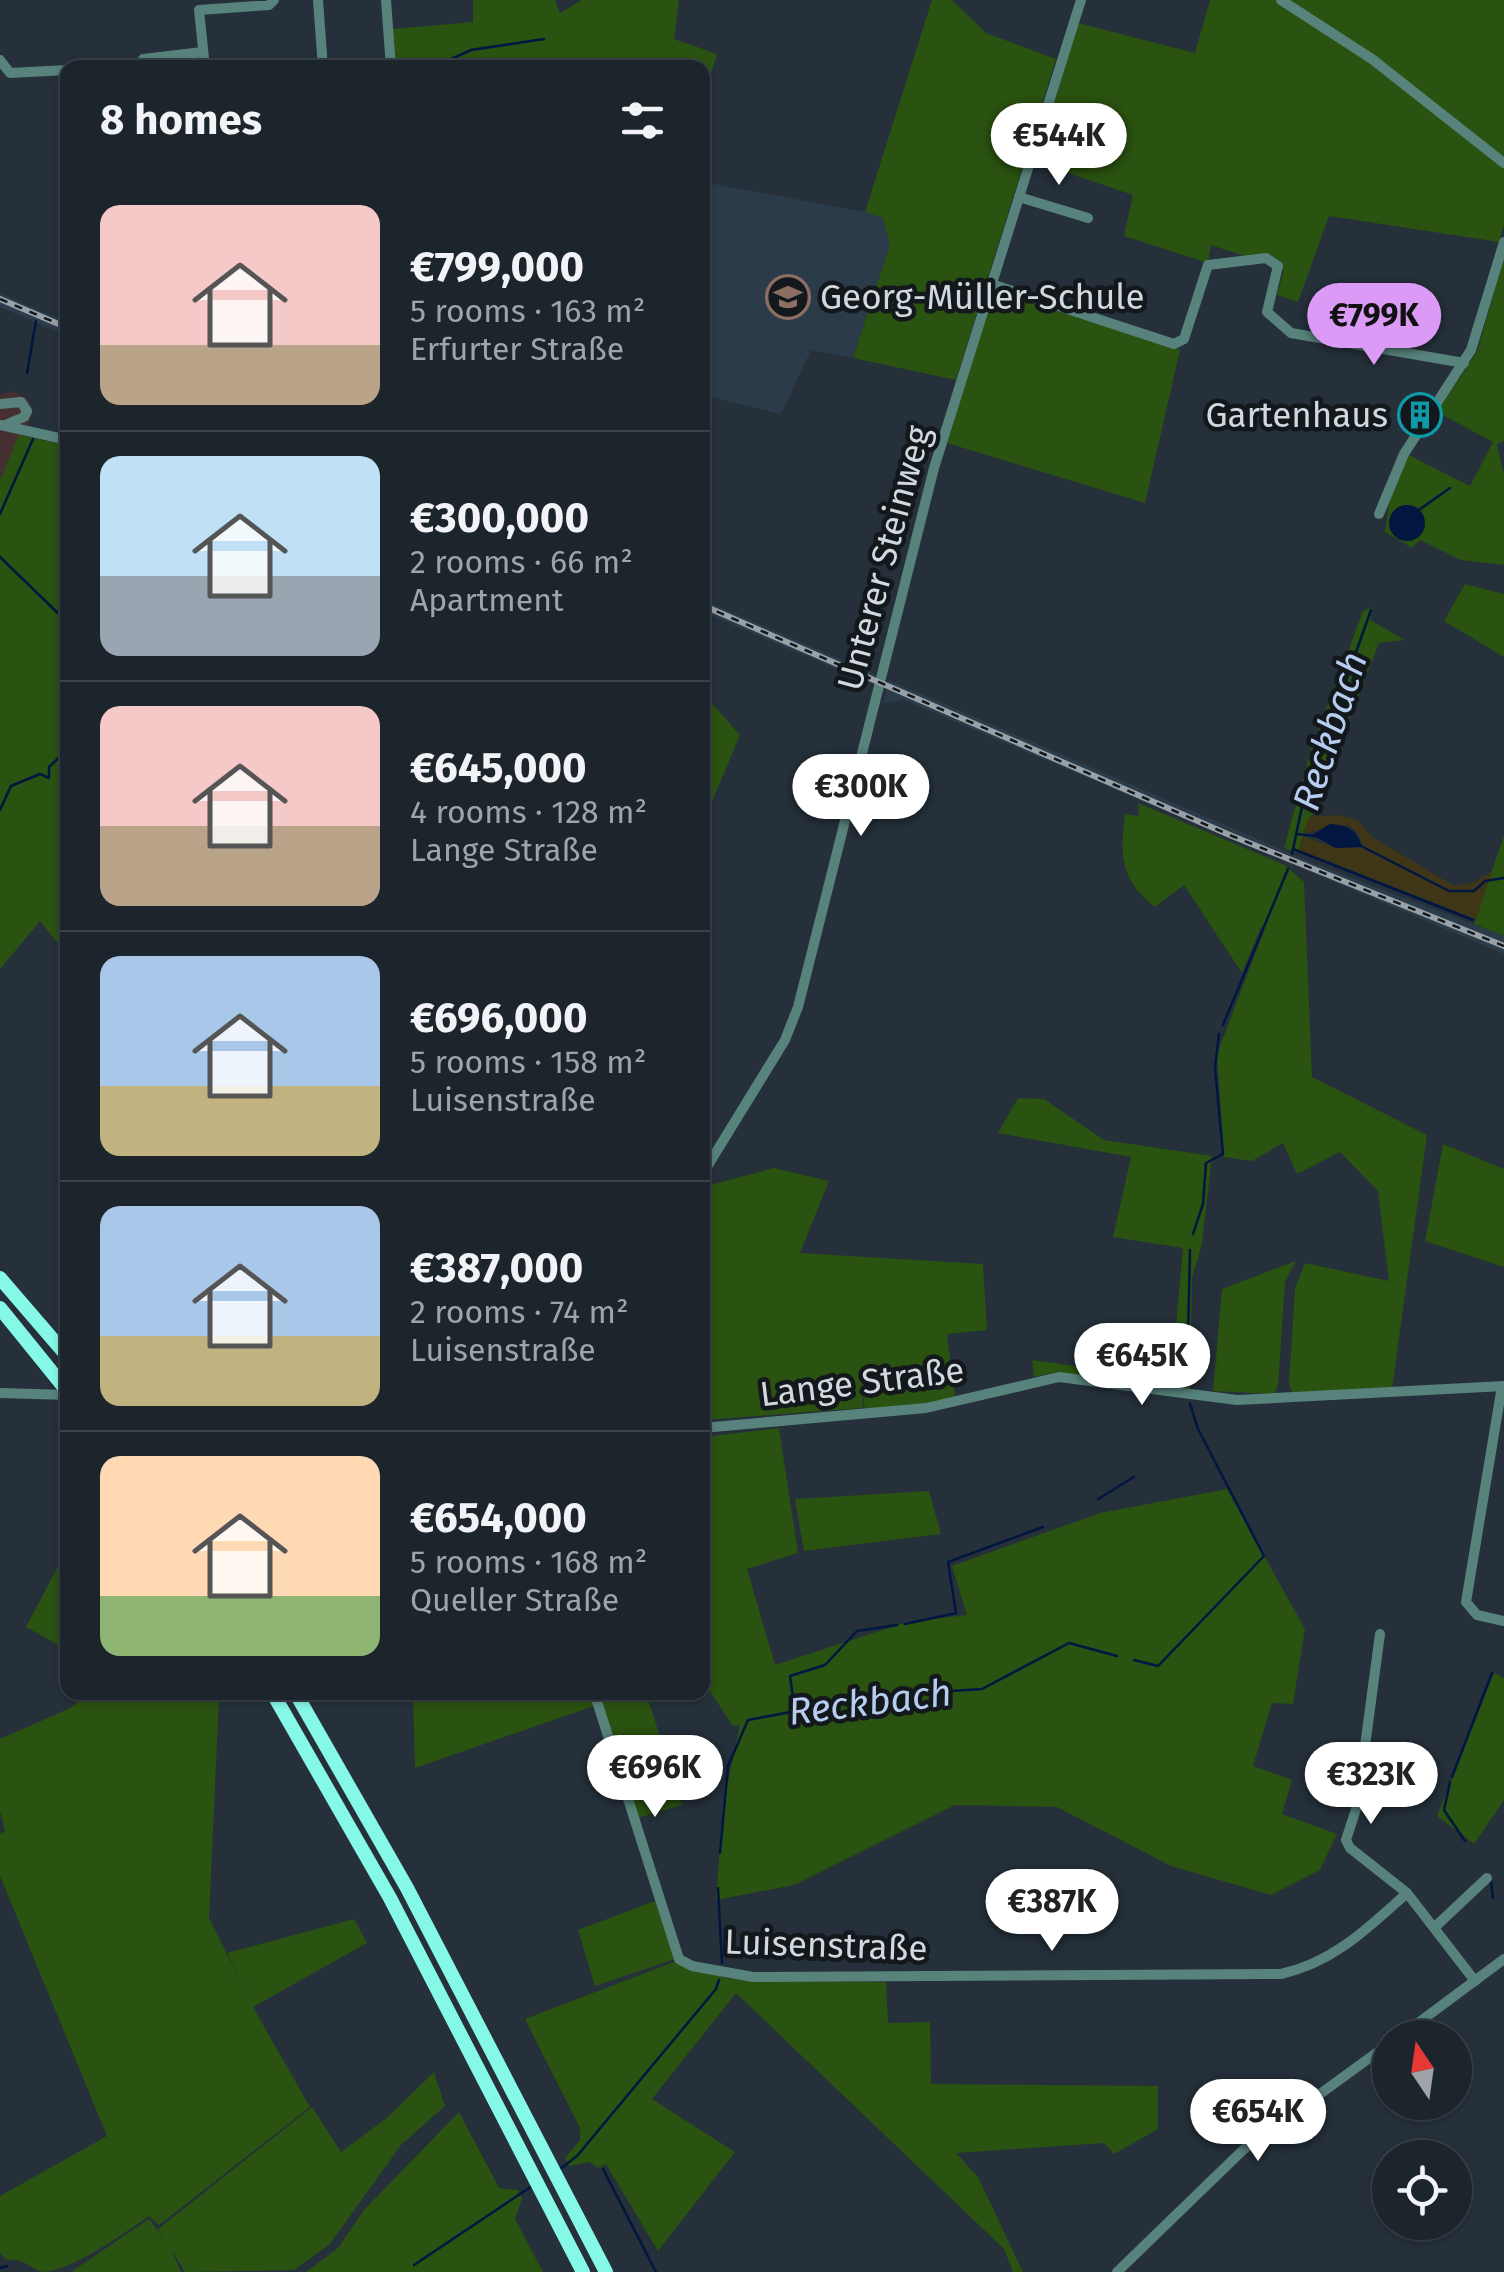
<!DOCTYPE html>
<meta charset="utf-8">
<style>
:root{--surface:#1c242c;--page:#252c34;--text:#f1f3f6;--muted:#a0a4a9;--line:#3a4148;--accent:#da9af6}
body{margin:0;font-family:"Fira Sans",sans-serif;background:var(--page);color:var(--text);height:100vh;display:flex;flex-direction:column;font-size:38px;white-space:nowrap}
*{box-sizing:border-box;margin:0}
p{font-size:32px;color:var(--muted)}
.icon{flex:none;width:55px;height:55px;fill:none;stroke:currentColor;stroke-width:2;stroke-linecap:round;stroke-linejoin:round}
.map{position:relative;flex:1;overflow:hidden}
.side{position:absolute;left:60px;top:60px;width:650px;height:1640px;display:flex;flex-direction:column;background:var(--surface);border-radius:20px;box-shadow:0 2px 8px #0004,0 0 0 2px var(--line)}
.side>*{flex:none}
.needle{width:65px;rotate:347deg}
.fabs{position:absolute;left:1372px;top:2020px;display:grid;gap:20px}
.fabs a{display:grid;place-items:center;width:100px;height:100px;border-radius:50%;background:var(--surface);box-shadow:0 2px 8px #0004,0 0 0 2px var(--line);font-size:50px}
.price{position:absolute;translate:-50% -85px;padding:0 22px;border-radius:35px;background:#fff;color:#222;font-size:32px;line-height:65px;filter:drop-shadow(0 2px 5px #0008)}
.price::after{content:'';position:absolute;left:50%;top:60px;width:30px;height:22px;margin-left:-15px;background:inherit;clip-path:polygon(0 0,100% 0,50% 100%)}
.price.selected{background:var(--accent);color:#111}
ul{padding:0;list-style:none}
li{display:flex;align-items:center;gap:30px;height:250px;padding:0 40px}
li+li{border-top:2px solid var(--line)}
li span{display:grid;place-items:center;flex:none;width:280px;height:200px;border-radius:20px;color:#555}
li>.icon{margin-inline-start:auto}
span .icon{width:120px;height:120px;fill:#fffc;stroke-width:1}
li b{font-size:42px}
h2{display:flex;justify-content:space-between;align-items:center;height:120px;padding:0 40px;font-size:42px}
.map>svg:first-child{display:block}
</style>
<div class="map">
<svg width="1504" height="2272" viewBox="0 0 1504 2272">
<rect width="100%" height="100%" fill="#25303a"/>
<polygon fill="#453031" points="14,391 29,400 33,414 0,480 0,395"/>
<g fill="#2b3b49">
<polygon points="703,182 865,212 883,218 888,230 890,245 853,358 811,350 781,414 703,395"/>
<polygon points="0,293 67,323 67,336 0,307"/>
<polygon points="703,600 875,674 872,684 703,612"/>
<polygon points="889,680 1313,863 1504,936 1504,954 904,700 883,703"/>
</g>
<g fill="#2a5210">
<polygon points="473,0 555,0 560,13 582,0 679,0 674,39 717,54 703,101 702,68 395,67 392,29 473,22"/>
<polygon points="932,0 952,0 986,33 1056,59 956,380 853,358 890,245 883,218 865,212"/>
<polygon points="1210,0 1504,0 1504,225 1499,242 1329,216 1298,302 1277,295 1284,269 1211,245 1208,263 1124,236 1133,195 1036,162 1078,23 1195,53"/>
<polygon points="1504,257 1504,441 1497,444 1504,474 1504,565 1461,560 1420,540 1412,548 1385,532 1391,491 1409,455 1470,486 1493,442 1437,412 1477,352"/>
<polygon points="993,291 1180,350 1145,503 947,443"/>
<polygon points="19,435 67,445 68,956 40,921 0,969 0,480"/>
<polygon points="1465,584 1504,594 1504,657 1444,621"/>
<polygon points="1373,607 1370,620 1405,640 1379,643 1298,853 1284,848 1311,749 1363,611"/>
<polygon points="703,693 740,735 703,823"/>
<path d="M1138,803L1285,865L1304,882L1312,1077L1427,1135L1392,1389L1293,1394L1289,1383L1295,1288L1305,1263L1389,1281L1378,1191L1340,1152L1297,1174L1283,1143L1252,1161L1224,1157L1217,1054L1265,928L1261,927L1242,973L1184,885L1155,907C1120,880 1120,855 1125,814L1139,816Z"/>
<polygon points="1504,835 1504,936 1474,924"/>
<polygon points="1018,1098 1044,1099 1104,1140 1212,1156 1202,1244 1192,1278 1190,1389 1059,1372 1034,1377 1032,1360 1171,1379 1183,1248 1113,1237 1131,1157 998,1133"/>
<polygon points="1443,1144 1504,1169 1504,1267 1425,1241"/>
<polygon points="774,1168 829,1181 800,1253 983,1264 987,1330 947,1334 955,1396 927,1404 865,1411 861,1381 863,1408 703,1420 703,1187"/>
<polygon points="1296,1261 1285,1282 1278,1385 1274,1394 1213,1391 1222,1289"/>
<polygon points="779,1428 798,1553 747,1569 775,1665 907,1622 967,1615 952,1566 1100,1513 1227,1489 1305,1629 1293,1704 1272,1703 1253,1766 1292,1780 1282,1814 1337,1834 1320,1870 1271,1895 1171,1866 1057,1807 955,1805 794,1885 716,1900 723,1805 740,1725 733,1726 703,1681 703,1437"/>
<polygon points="929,1491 941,1534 804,1551 795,1499"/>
<polygon points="67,1549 67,1650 26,1627"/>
<polygon points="1494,1673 1504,1678 1504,1800 1474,1844 1437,1816"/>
<path d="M92,1693L216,1692L219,1697L209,1918L252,2005L227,1953L354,1919L367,1943L253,2007L310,2107L159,2225L149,2216C126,2232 70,2272 43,2272C27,2267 25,2258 6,2260L0,2253V2196L107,2136L0,1876V1834L5,1831L0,1811V1739L68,1709Z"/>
<polygon points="413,1693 590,1693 594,1706 415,1768"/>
<polygon points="597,1693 646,1693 682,1805 638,1818"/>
<polygon points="655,1901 675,1959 595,1986 578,1930"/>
<polygon points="679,1960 725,1978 750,1981 886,1982 888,2023 930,2022 931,2084 1158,2086 1158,2129 1114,2154 1104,2143 956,2153 978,2177 1023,2272 1013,2272 1004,2249 736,1993 652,2099 735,2152 658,2251 606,2164 598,2168 589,2162 569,2166 565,2158 580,2140 580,2128 525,2019"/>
<polygon points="434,2072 445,2106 401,2145 330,2244 294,2270 185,2272 171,2249 181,2272 71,2272 149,2219 163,2238 158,2229 312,2107 341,2152 388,2117"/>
<polygon points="459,2112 499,2188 518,2190 522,2198 515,2219 543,2272 306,2272 338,2248 364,2210"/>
</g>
<polygon fill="#3e3616" points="1337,815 1358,820 1372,837 1453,885 1473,883 1492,871 1476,919 1299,850 1302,836 1336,848 1363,847 1358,832 1346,825 1303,833 1309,817"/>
<g fill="#011641">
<circle cx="1407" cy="523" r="18"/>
<path d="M1330,824C1348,825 1356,829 1362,847L1336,848L1312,835Z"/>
</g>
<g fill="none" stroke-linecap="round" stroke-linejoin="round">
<g stroke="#011641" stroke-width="2.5">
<polyline points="447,61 471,50 544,39"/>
<polyline points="27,373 36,321"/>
<polyline points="1416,512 1450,488"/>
<polyline points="0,514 33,439"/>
<polyline points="0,557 68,623"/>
<polyline points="0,810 11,786 40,774 49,778 49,767 68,749"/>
<polyline points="1297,834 1314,836"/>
<polyline points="1361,846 1449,891 1474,891 1485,881 1504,878"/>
<polyline points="1293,849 1473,920"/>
<polyline points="1292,854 1303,802 1371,610"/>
<polyline points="1223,1025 1288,869"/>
<polyline points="1193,1234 1203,1204 1206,1163 1223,1154 1215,1068 1219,1034"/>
<polyline points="1187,1384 1190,1250"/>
<polyline points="1098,1499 1134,1477"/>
<polyline points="905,1624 956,1613 948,1562 1043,1527"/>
<polyline points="1134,1660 1158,1666 1264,1556 1198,1429 1190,1404"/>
<polyline points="795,1712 790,1676 825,1665 857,1631 897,1625"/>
<polyline points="1452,1777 1492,1673"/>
<polyline points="1450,1782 1444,1810 1465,1841"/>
<polyline points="720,1853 728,1766 748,1720 817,1707 840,1698 982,1689 1069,1643 1117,1656"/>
<polyline points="1491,1882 1493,1898"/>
<polyline points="718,1888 722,1963"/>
<polyline points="560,2169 577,2156 716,1989 719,1980"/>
<polyline points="603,2169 656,2272"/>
<polyline points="414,2265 532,2186"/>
<polyline points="0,2268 7,2266"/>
</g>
<g stroke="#58837c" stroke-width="10">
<polyline points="318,0 323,68"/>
<polyline points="386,0 391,68"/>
<polyline points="1281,0 1372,59 1504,163"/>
<polyline points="143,59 203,52"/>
<polyline points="0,60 10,73 68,70"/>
<polyline points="87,68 121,68"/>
<polyline points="205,68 199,10 269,5 274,0"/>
<polyline points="1019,197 1088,218"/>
<polyline points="991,284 1174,344 1184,339 1208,265 1266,258 1278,266 1267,312 1291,333 1464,363"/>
<polyline points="0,404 21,402 27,411 24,417 5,425"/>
<polyline points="0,425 68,440"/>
<polyline points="1379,514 1404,454 1471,350 1504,242"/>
<polyline points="702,1175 785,1040 798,1007 934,468 1081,0"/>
<polyline points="1502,1386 1466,1602 1477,1615 1504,1621"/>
<polyline points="0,1393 68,1395"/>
<polyline points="702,1428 926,1408 1059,1377 1237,1400 1504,1386"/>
<polyline points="1380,1634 1357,1806 1346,1840 1350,1848 1407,1893 1475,1981"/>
<path d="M594,1692L679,1959L692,1966L753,1977L1281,1974C1334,1962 1368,1928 1407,1893"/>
<polyline points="1436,1926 1487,1878"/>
<polyline points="1398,2038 1504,1959"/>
<polyline points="1117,2272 1243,2150 1390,2043"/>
</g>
<g stroke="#86f8e8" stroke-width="14">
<polyline points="0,1278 68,1357"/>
<polyline points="0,1308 68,1392"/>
<polyline points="272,1692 390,1898 583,2272"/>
<polyline points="295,1692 407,1888 606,2272"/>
</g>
<g stroke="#99a1a8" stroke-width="6">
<g id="rail">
<polyline points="0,299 68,328"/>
<polyline points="702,605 1232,836 1504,946"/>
</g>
</g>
<use href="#rail" stroke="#13181c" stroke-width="2.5" stroke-dasharray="8" stroke-linecap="butt"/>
</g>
<defs>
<g id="school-ring" transform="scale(2.25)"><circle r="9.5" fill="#13181c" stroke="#8d6e63" stroke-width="1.5"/><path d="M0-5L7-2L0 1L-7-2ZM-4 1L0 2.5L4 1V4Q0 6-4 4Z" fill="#8d6e63"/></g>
<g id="building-ring" transform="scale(2.25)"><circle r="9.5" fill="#13181c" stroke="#0f9aa8" stroke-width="1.5"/><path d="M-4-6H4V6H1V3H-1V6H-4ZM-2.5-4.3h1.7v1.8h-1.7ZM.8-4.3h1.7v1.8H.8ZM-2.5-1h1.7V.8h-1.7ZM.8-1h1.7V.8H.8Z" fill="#0f9aa8"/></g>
</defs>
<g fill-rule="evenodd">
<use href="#school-ring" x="788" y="297"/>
<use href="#building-ring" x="1420" y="415"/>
</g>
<g text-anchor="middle" stroke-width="9" stroke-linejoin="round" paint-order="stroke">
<g font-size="35" fill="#d1d8de" stroke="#13181c" text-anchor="start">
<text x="820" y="309">Georg-Müller-Schule</text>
<text x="1388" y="427" text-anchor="end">Gartenhaus</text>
</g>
<g font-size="35" fill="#d1d8de" stroke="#13181c">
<text transform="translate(884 558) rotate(-75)" y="12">Unterer Steinweg</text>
<text transform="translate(862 1382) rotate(-7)" y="12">Lange Straße</text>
<text transform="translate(826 1945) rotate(2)" y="12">Luisenstraße</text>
</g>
<g font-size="38" font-style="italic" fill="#b7cdf0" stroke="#13181c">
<text transform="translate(1330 731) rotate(-72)" y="13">Reckbach</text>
<text transform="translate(870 1702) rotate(-7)" y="13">Reckbach</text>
</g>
</g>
</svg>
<div class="fabs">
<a><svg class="needle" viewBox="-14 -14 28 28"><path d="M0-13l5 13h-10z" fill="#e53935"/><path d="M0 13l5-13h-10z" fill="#a0a4a9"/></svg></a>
<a><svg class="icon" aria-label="locate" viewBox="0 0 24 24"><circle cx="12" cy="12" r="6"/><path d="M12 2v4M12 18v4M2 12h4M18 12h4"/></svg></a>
</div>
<b class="price" style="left:1059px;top:188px">€544K</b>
<b class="price selected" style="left:1374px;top:368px">€799K</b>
<b class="price" style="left:861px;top:839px">€300K</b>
<b class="price" style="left:1142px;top:1408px">€645K</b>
<b class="price" style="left:655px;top:1820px">€696K</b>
<b class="price" style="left:1371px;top:1827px">€323K</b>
<b class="price" style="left:1052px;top:1954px">€387K</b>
<b class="price" style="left:1258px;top:2164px">€654K</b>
<section class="side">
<h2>8 homes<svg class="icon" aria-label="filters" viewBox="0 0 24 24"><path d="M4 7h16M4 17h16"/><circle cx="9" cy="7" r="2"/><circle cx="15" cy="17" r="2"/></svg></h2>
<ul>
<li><span style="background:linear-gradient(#f6c9c9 70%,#b9a48a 0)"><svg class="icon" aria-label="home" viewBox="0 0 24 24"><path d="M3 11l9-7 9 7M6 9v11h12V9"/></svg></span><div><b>€799,000</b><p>5 rooms · 163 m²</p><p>Erfurter Straße</p></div></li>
<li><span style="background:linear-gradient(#bfe0f5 60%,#9aa5b1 0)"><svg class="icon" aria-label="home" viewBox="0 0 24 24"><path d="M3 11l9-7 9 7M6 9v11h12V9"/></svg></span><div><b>€300,000</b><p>2 rooms · 66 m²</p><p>Apartment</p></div></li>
<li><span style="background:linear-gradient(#f6c9c9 60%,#b9a48a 0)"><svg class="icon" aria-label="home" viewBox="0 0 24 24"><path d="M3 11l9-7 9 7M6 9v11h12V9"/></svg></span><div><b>€645,000</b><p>4 rooms · 128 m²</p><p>Lange Straße</p></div></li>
<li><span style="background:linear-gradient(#a9c7e8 65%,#c2b280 0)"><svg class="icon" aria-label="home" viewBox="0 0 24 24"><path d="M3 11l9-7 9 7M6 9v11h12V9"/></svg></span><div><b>€696,000</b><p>5 rooms · 158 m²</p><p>Luisenstraße</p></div></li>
<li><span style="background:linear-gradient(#a9c7e8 65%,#c2b280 0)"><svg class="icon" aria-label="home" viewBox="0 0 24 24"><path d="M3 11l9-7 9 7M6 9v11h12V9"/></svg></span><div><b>€387,000</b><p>2 rooms · 74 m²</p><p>Luisenstraße</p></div></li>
<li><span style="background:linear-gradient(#ffd9b3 70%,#8fb573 0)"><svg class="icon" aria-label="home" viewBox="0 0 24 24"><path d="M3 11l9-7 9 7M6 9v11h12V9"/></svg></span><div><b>€654,000</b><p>5 rooms · 168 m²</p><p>Queller Straße</p></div></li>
</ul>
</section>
</div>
